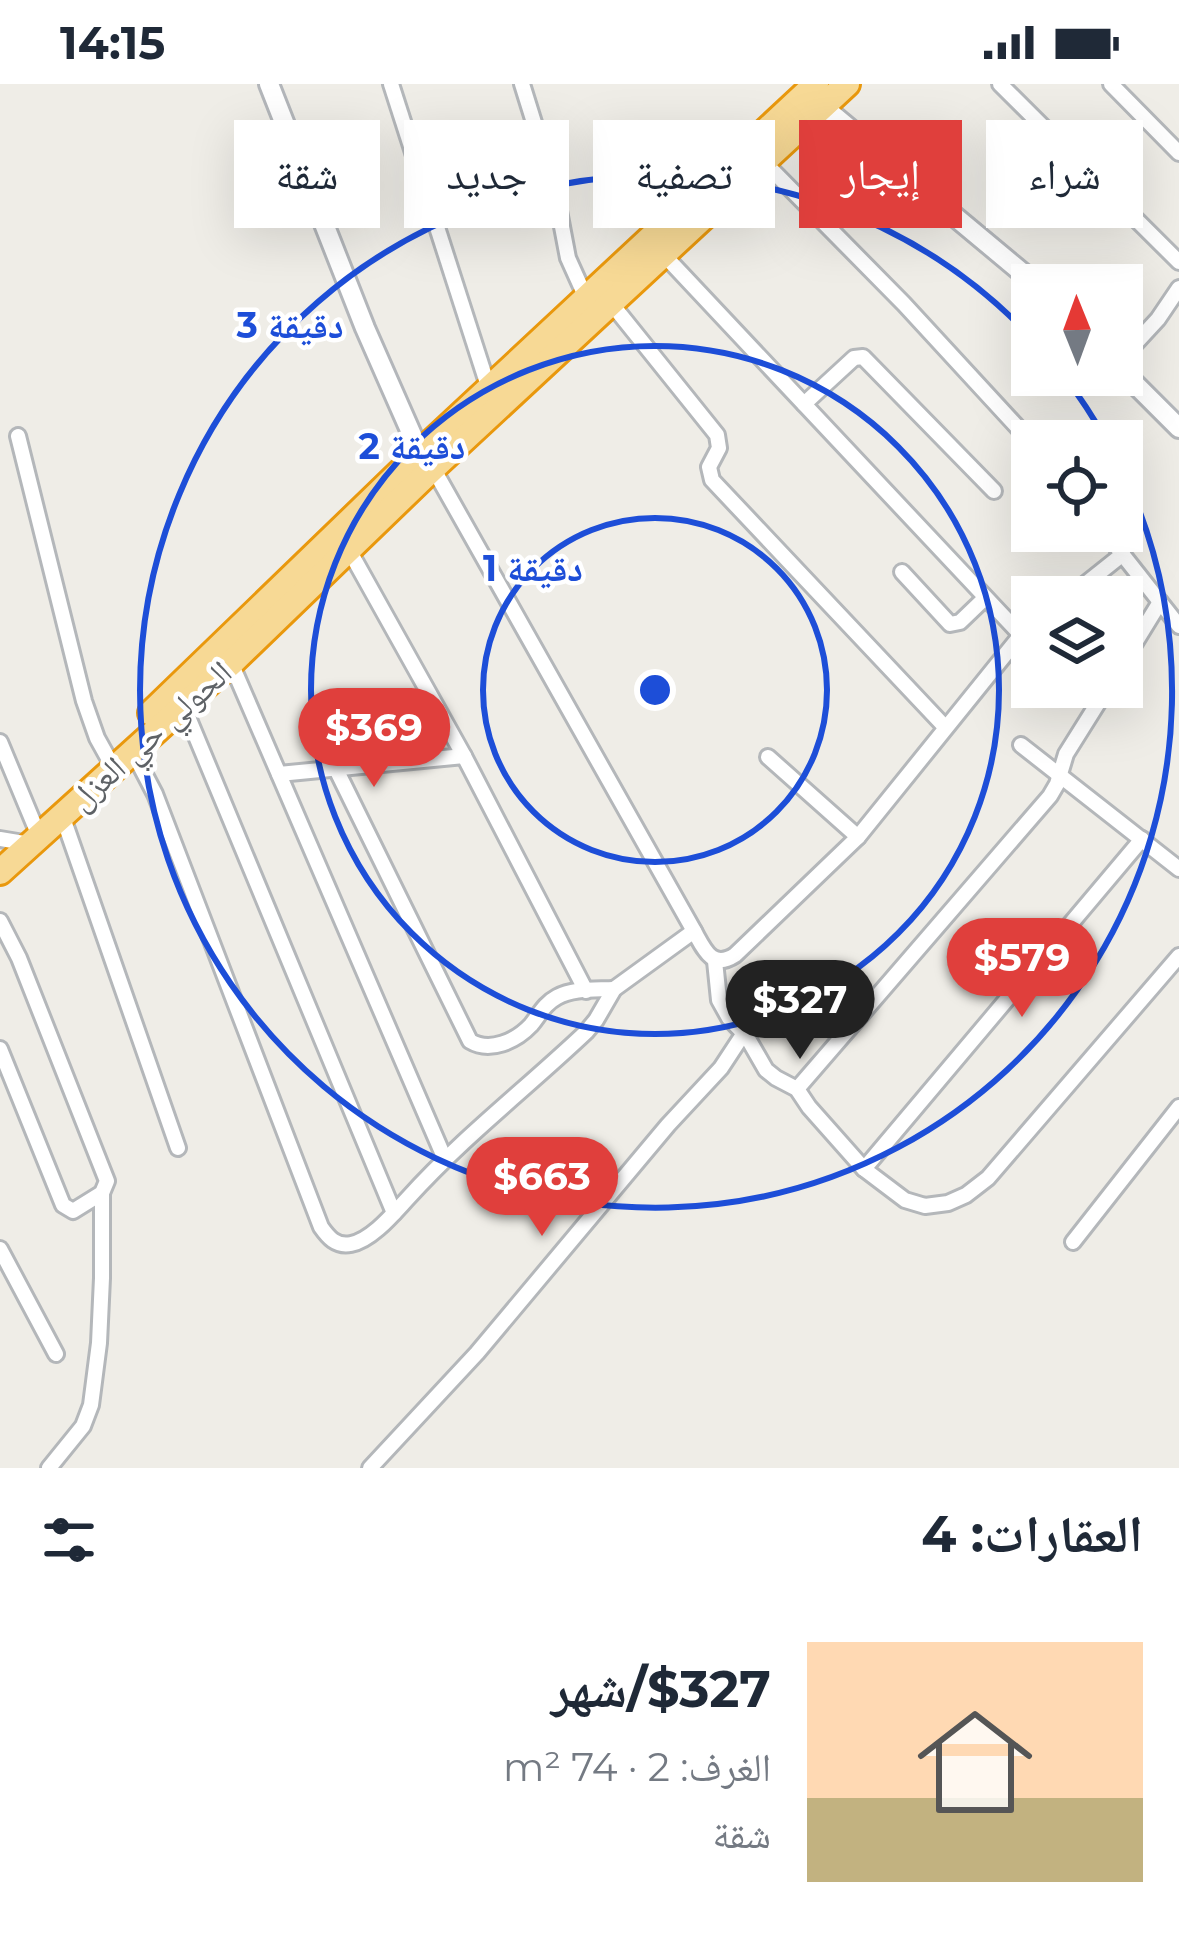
<!DOCTYPE html>
<html lang="ar">
<meta charset="utf-8">
<style>
:root{--surface:#fff;--page:#f6f6f7;--text:#1f2937;--muted:#747a83;--line:#e0e1e3;--accent:#e03f3c}
body{margin:0;font-family:Montserrat,"Noto Naskh Arabic",sans-serif;background:var(--page);color:var(--text);direction:rtl;height:100vh;display:flex;flex-direction:column;font-size:45px;white-space:nowrap}
*{box-sizing:border-box;margin:0}
p{font-size:39px;color:var(--muted)}
.icon{flex:none;width:66px;height:66px;fill:none;stroke:currentColor;stroke-width:2;stroke-linecap:round;stroke-linejoin:round}
.map{position:relative;height:1384px;overflow:hidden;direction:ltr}
.panel{display:flex;flex-direction:column;background:var(--surface);flex:1}
.panel>*{flex:none}
.banner{position:absolute;left:36px;top:36px;width:1107px;height:108px;direction:rtl;display:flex;gap:24px}
.needle{width:78px;rotate:359deg}
.fabs{position:absolute;left:1011px;top:180px;display:grid;gap:24px}
.fabs a{display:grid;place-items:center;width:132px;height:132px;border-radius:0px;background:var(--surface);box-shadow:0 12px 48px #0002;font-size:60px}
.price{position:absolute;translate:-50% -102px;padding:0 27px;border-radius:42px;background:var(--accent);color:#fff;font-size:39px;line-height:78px;filter:drop-shadow(0 3px 6px #0008)}
.price::after{content:'';position:absolute;left:50%;top:72px;width:36px;height:27px;margin-left:-18px;background:inherit;clip-path:polygon(0 0,100% 0,50% 100%)}
.price.selected{background:#222;color:#fff}
ul{padding:0;list-style:none}
li{display:flex;align-items:center;gap:36px;height:300px;padding:0 36px}
li+li{border-top:3px solid var(--line)}
li span{display:grid;place-items:center;flex:none;width:336px;height:240px;border-radius:0px;color:#555}
li>.icon{margin-inline-start:auto}
span .icon{width:144px;height:144px;fill:#fffc;stroke-width:1}
li b{font-size:51px}
h2{display:flex;justify-content:space-between;align-items:center;height:144px;padding:0 36px;font-size:51px}
.tag{padding:0 42px;border-radius:0px;background:var(--surface);box-shadow:0 12px 48px #0002;font-size:42px;line-height:108px}
.tag.selected{background:var(--accent);color:#fff}
.status{display:flex;justify-content:space-between;align-items:center;height:84px;padding:0 60px;background:var(--surface);direction:ltr}
.status svg{height:33px;fill:currentColor}
.map>svg:first-child{display:block}
</style>
<div class="status"><b>14:15</b><svg viewBox="0 0 49 12"><path d="M0 12V9h3v3zM5 12V6h3v6zM10 12V3h3v9zM15 12V0h3v12zM26 1h20v11H26zM47 4h2v5h-2z"/></svg></div>
<div class="map">
<svg width="1179" height="1384" viewBox="0 0 1179 1384">
<rect width="100%" height="100%" fill="#efede7"/>
<g fill="none" stroke-linecap="round" stroke-linejoin="round">
<g stroke="#b4b7ba" stroke-width="20">
<g id="street">
<polyline points="391,0 489,305"/>
<polyline points="522,0 555,106 568,174 586,214"/>
<polyline points="1000,0 1179,178"/>
<polyline points="1111,0 1179,69"/>
<polyline points="764,78 904,220 1032,359"/>
<polyline points="664,171 1021,551"/>
<polyline points="611,219 717,351 719,364 709,383 712,396 945,643"/>
<polyline points="1122,274 1158,235 1179,204"/>
<polyline points="804,320 854,274 863,273 994,407"/>
<polyline points="18,352 84,617 97,654 107,672"/>
<path d="M433,384L694,847C704,865 712,886 735,871L858,753L1021,551L1032,543"/>
<polyline points="1104,447 1179,542"/>
<polyline points="349,466 464,672 586,907"/>
<polyline points="902,488 950,540 960,538 985,514"/>
<polyline points="1069,513 1123,470"/>
<polyline points="231,579 444,1073"/>
<polyline points="1122,580 1160,518"/>
<polyline points="183,621 394,1129"/>
<polyline points="0,658 39,752"/>
<polyline points="1021,661 1179,785"/>
<path d="M132,666L155,710L321,1143C328,1153 336,1163 351,1160C372,1156 394,1129 408,1114C463,1053 527,1004 586,948L596,936L614,905L694,847"/>
<polyline points="768,673 858,753"/>
<path d="M336,685L470,957C490,969 516,957 531,941C540,930 544,920 557,913C573,904 595,906 614,905"/>
<polyline points="279,690 464,672"/>
<polyline points="62,731 178,1064"/>
<polyline points="0,755 30,760"/>
<polyline points="0,837 19,874 107,1097 102,1109 73,1127 63,1121 0,965"/>
<polyline points="715,877 719,916 729,934 747,953 766,986 776,994 797,1005 809,1023 864,1085 905,1116 925,1122 948,1119 966,1111 988,1094 1179,872"/>
<polyline points="797,1005 1050,712 1057,700 1066,670 1108,603"/>
<polyline points="864,1085 1142,755"/>
<polyline points="1073,1158 1179,1023"/>
<polyline points="0,1165 56,1270"/>
<polyline points="49,1384 83,1342 91,1321 99,1259 102,1194 102,1109"/>
<polyline points="370,1384 477,1269 668,1041 721,984 744,949"/>
</g>
</g>
<g stroke="#b3b6ba" stroke-width="24">
<g id="secondary">
<polyline points="269,0 365,244 420,369"/>
<polyline points="815,16 1037,201"/>
<polyline points="1122,287 1179,344"/>
</g>
</g>
<g stroke="#e9980d" stroke-width="30">
<g id="highway">
<polyline points="151,629 420,369 816,0"/>
<polyline points="0,788 231,579 433,384 847,0"/>
</g>
</g>
<use href="#street" stroke="#fff" stroke-width="14"/>
<use href="#secondary" stroke="#fff" stroke-width="18"/>
<use href="#highway" stroke="#f7d995" stroke-width="24"/>
</g>
<g fill="none" stroke="#1d4ed8" stroke-width="6">
<circle cx="655" cy="606" r="172"/>
<circle cx="655" cy="606" r="344"/>
<path d="M1064 292A516 516 0 0 1 1106 356M1123 388A516 516 0 1 1 1029 251"/>
</g>
<g text-anchor="middle" stroke-width="9" stroke-linejoin="round" paint-order="stroke">
<g font-size="33" fill="#5e6266" stroke="#fff">
<text transform="translate(150 651) rotate(-42)" y="12">الحولي حي العزل</text>
</g>
</g>
<circle cx="655" cy="606" r="18" fill="#1d4ed8" stroke="#fff" stroke-width="6"/>
<g font-size="36" text-anchor="middle" font-weight="bold" fill="#1d4ed8" stroke="#fff" stroke-width="9" stroke-linejoin="round" paint-order="stroke">
<text x="290" y="254">3 دقيقة</text>
<text x="412" y="375">2 دقيقة</text>
<text x="533" y="497">1 دقيقة</text>
</g>
</svg>
<div class="fabs">
<a><svg class="needle" viewBox="-14 -14 28 28"><path d="M0-13l5 13h-10z" fill="#e53935"/><path d="M0 13l5-13h-10z" fill="#747a83"/></svg></a>
<a><svg class="icon" aria-label="locate" viewBox="0 0 24 24"><circle cx="12" cy="12" r="6"/><path d="M12 2v4M12 18v4M2 12h4M18 12h4"/></svg></a>
<a><svg class="icon" aria-label="layers" viewBox="0 0 24 24"><path d="M12 4l9 5-9 5-9-5zM3 14l9 5 9-5"/></svg></a>
</div>
<b class="price" style="left:374px;top:706px">$369</b>
<b class="price" style="left:1022px;top:936px">$579</b>
<b class="price selected" style="left:800px;top:978px">$327</b>
<b class="price" style="left:542px;top:1155px">$663</b>
<div class="banner">
<a class="tag">شراء</a>
<a class="tag selected">إيجار</a>
<a class="tag">تصفية</a>
<a class="tag">جديد</a>
<a class="tag">شقة</a>
</div>
</div>
<section class="panel">
<h2>العقارات: 4<svg class="icon" aria-label="filters" viewBox="0 0 24 24"><path d="M4 7h16M4 17h16"/><circle cx="9" cy="7" r="2"/><circle cx="15" cy="17" r="2"/></svg></h2>
<ul>
<li><span style="background:linear-gradient(#ffd9b3 65%,#c2b280 0)"><svg class="icon" aria-label="home" viewBox="0 0 24 24"><path d="M3 11l9-7 9 7M6 9v11h12V9"/></svg></span><div><b>$327/شهر</b><p>الغرف: 2 · 74 m²</p><p>شقة</p></div></li>
</ul>
</section>
